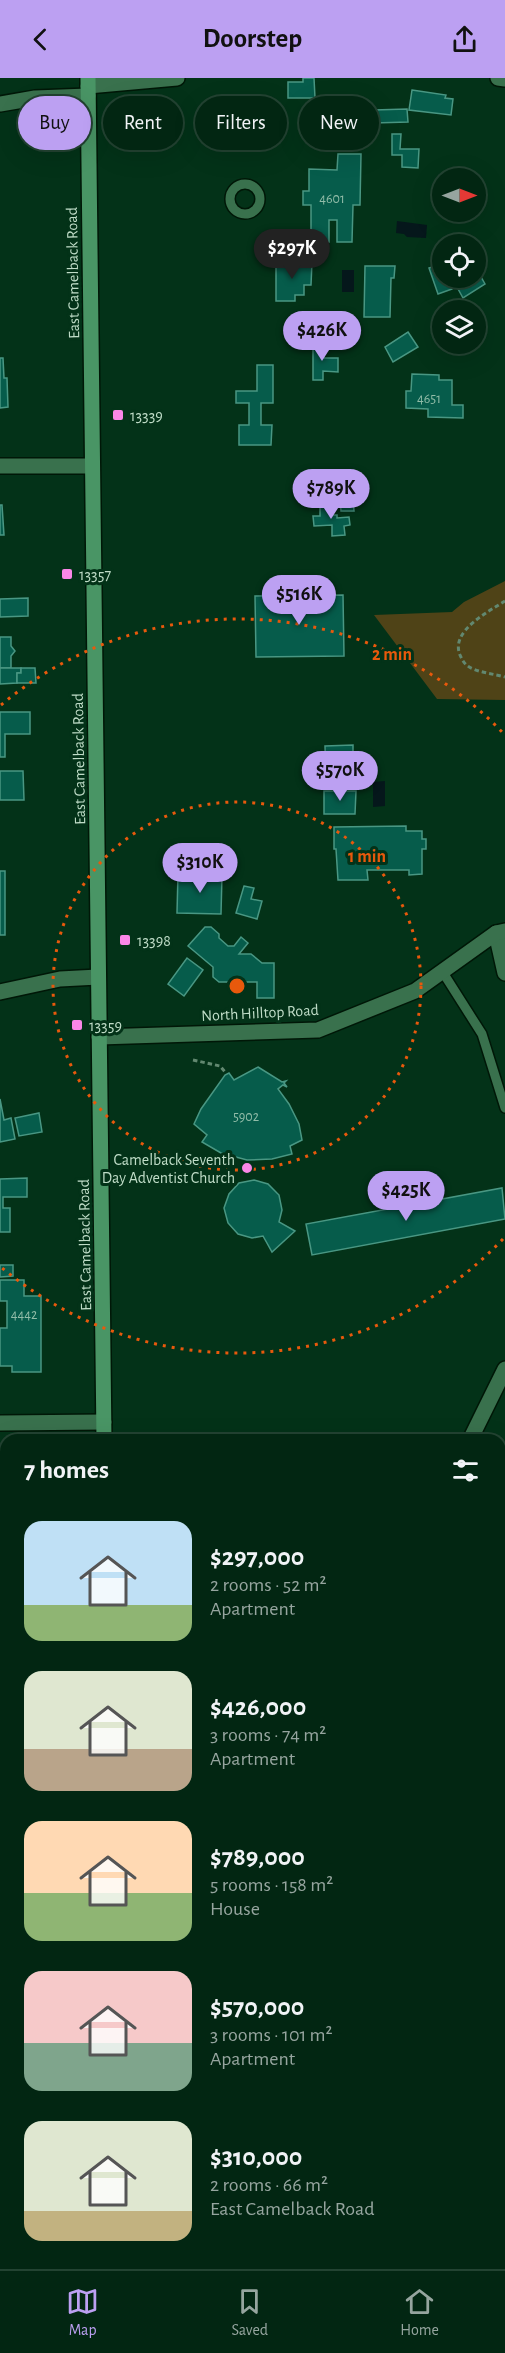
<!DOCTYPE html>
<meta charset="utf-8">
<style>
:root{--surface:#022612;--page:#103220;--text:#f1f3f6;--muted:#96a59f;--line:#234332;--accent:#bca0f2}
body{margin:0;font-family:"Alegreya Sans",sans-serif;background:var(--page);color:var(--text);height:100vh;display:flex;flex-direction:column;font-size:22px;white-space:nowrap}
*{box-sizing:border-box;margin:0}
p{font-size:20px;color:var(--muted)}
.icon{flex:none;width:33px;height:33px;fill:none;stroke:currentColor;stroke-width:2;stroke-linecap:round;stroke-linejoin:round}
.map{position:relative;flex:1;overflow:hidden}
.side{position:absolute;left:0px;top:1356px;width:506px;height:836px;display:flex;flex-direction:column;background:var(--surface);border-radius:18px 18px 0 0;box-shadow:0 6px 24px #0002,0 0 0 2px var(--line)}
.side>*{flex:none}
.hud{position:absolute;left:18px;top:18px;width:470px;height:54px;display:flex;gap:12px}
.needle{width:39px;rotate:90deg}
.fabs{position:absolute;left:432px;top:90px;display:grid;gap:12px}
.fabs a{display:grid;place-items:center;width:54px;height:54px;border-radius:50%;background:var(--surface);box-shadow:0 6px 24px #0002,0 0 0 2px var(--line);font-size:30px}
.price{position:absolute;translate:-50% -51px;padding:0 14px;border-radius:21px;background:var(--accent);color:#111;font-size:20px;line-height:39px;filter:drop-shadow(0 2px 3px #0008)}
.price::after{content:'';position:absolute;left:50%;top:36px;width:18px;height:14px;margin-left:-9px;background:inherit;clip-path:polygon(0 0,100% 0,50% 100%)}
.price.active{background:#222;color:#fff}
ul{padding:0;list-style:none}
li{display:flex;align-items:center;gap:18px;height:150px;padding:0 24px}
li span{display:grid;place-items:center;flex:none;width:168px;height:120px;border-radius:18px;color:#555}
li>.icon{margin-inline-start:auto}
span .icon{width:72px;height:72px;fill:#fffc;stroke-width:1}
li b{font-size:26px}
h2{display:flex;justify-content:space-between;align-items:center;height:72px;padding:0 24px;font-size:26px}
.tag{padding:0 21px;border-radius:27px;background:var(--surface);box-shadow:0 6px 24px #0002,0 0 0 2px var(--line);font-size:21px;line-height:54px}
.tag.active{background:var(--accent);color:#111}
header{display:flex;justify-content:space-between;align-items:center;height:78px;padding:0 24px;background:var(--accent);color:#111;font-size:27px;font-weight:700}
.tab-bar{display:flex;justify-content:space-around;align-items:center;height:84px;border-top:2px solid var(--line);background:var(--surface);font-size:16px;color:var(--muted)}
.tab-bar a{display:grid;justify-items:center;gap:3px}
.tab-bar .active{color:var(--accent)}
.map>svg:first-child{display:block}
</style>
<header><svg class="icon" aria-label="back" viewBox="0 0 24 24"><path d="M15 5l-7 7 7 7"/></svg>Doorstep<svg class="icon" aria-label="share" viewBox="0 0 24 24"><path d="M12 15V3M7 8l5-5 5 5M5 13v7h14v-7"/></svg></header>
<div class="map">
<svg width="505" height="2191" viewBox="0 0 505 2191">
<rect width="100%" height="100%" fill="#033218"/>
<g fill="#4f4317">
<polygon points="505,503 505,622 437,621 374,537 452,534 464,524"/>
<polygon points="500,1409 505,1409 505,2014 500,2015"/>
</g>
<g fill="#05171b">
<polygon points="397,143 427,147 426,160 407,159 404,156 396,155"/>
<rect x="342" y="192" width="12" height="22"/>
<polygon points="385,703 385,728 373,729 373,704"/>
</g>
<g fill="#065c4b" stroke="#499783" stroke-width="1.5">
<polygon points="303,0 314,0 315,20 288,20 288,4 303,4"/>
<polygon points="412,12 446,17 445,20 453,21 451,37 409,32"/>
<polygon points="407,31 408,44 374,45 374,32"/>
<polygon points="362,32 362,41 345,41 346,60 332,60 331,33"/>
<polygon points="392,56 401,56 400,71 419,71 418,90 402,89 402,77 392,77"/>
<polygon points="338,76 361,76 360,127 353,127 352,164 337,164 337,142 329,142 329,164 311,164 311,127 303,127 303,113 309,113 309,91 337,92"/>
<polygon points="276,184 312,184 311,207 304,207 304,217 295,217 295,223 276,223"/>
<polygon points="442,186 442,200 452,200 448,201 452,211 438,216 429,190"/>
<polygon points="365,188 395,188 394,200 391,200 390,239 364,239"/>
<polygon points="476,190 485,206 463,220 457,209 464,204 462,200 476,200"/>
<polygon points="408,254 418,269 393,284 385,269"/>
<polygon points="313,263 324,263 324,280 338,280 338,294 323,293 323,302 313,302"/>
<polygon points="0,280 3,280 4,300 7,300 8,329 0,330"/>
<polygon points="257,287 273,287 273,325 261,325 261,347 272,347 271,367 239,367 239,347 249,347 249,325 236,325 236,313 257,313"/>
<polygon points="412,296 439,297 439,302 452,302 452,327 463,327 463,340 428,339 428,331 406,330 406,313 411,313"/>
<polygon points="353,420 354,433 341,433 340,421"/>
<polygon points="320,424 331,424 332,437 337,437 337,440 349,439 350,447 344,448 345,457 332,458 332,447 314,448 313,438 320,438"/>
<polygon points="0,427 2,427 4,457 0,457"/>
<polygon points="343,517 344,578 256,579 255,518"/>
<polygon points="28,520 28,538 0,539 0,521"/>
<polygon points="0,559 11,559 11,568 15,573 11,578 11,590 0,590"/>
<polygon points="0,590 21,590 21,595 17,595 17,605 0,606"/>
<polygon points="21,590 35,590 36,605 17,605 17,595 21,595"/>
<polygon points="0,634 30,634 30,656 5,656 5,679 0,679"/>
<polygon points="353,667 353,701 326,702 325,668"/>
<polygon points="0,693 23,693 24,722 0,722"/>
<polygon points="324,713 356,713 355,736 324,736"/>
<polygon points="406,748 406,753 422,753 422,761 426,761 426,771 422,771 422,796 409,797 409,792 367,792 368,802 338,802 336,771 334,771 334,749"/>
<rect x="0" y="793" width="5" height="64"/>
<polygon points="178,796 222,797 221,836 177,835"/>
<polygon points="244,808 254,810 251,821 262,823 257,841 236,835"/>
<polygon points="205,849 211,849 219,856 219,860 228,868 234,868 241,859 248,865 239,876 251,876 262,885 274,885 274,920 257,920 257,904 219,904 213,899 213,889 188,868"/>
<polygon points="187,880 203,892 184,918 168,906"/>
<polygon points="258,989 282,1004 286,1003 284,1005 287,1009 283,1007 278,1011 289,1026 299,1046 302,1062 290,1068 292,1076 272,1081 247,1082 221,1075 202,1064 207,1057 194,1046 201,1031 225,997 229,995 234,1002"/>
<polygon points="0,1021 4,1042 11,1040 15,1061 0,1064"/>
<polygon points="39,1035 42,1054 19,1058 15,1040"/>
<polygon points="27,1100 27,1119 3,1119 3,1130 10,1130 10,1154 0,1154 0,1101"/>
<polygon points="254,1102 268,1106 279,1117 282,1132 279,1144 295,1153 272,1174 263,1158 252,1160 238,1156 228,1145 224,1130 229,1116 239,1105"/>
<polygon points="502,1110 505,1141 312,1177 306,1146"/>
<polygon points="0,1187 13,1187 13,1198 0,1199"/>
<polygon points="0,1202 24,1202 24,1218 41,1218 41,1294 12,1294 12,1288 0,1288 0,1250 7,1250 7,1223 0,1223"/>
<rect x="0" y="1602" width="6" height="43"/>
<polygon points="6,2136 6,2186 41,2186 42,2191 3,2191 2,2137"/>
<rect x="208" y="2186" width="56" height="5"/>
<polygon points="319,2186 387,2186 388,2190 330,2191 319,2190"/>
</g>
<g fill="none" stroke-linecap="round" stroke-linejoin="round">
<g stroke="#001707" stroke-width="12">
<g id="lane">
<circle cx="245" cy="121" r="15"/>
<polyline points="442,893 482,956 505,1030"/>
</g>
</g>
<g stroke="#001707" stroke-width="18">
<g id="street">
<polyline points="498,0 505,1"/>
<polyline points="88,8 177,0"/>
<polyline points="0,26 35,20 88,18"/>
<polyline points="0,388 92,388"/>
<polyline points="496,855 505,895"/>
<polyline points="0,914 60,901 98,899"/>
<polyline points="99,959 318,952 415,913 496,855 505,853"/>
<polyline points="0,1345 104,1344"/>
<polyline points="470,1362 505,1291"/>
<polyline points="500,1402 505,1402"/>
<polyline points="0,1547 6,1547"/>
<polyline points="500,1724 505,1729"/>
<polyline points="500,1773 505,1776"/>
<polyline points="0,2031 6,2030"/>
<polyline points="502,2102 502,2191"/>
</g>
</g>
<g stroke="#001707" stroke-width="18">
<g id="primary">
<polyline points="88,0 104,1362"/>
<polyline points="117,2186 117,2191"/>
</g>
</g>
<g stroke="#628870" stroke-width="3" stroke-dasharray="4.5 3" stroke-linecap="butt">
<path d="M505,523C488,534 450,553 460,577C463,584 466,588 473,591C483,595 494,596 505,599"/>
<polyline points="193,982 220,988 226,995"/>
<polyline points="500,1429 505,1428"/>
<polyline points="500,1670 505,1675"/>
<polyline points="500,1871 505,1870"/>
</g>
<use href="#lane" stroke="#39714d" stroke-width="9"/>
<use href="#street" stroke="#39714d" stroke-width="15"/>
<use href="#primary" stroke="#499565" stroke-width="15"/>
</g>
<g fill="none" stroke="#e8590c" stroke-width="3" stroke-dasharray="3 6">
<circle cx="237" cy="908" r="184"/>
<path d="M503 1161A367 367 0 0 1 1 1189M1 627A367 367 0 0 1 503 655"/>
</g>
<g fill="#fa87e7" stroke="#033218" stroke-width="2">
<rect x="112" y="331" width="12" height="12" rx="3"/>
<rect x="61" y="490" width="12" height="12" rx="3"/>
<rect x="119" y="856" width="12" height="12" rx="3"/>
<rect x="71" y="941" width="12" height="12" rx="3"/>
<circle cx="247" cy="1090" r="6"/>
</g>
<g text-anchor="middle" stroke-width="6" stroke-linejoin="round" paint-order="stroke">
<g font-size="14" fill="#91bca8">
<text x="332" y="125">4601</text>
<text x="429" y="325">4651</text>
<text x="246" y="1043">5902</text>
<text x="24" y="1241">4442</text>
</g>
<g font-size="16" fill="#bfdcc7" stroke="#033218">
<text transform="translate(72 195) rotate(-91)" y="6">East Camelback Road</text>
<text transform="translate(78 681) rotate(-91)" y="6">East Camelback Road</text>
<text transform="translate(260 934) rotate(-3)" y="6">North Hilltop Road</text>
<text transform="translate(84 1167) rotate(-91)" y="6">East Camelback Road</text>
</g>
<g font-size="16" fill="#bfdcc7" stroke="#033218" text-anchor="start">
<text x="130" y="343">13339</text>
<text x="79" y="502">13357</text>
<text x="137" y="868">13398</text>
<text x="89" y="953">13359</text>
<text x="235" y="1087" text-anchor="end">Camelback Seventh<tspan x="235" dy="18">Day Adventist Church</tspan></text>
</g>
</g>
<circle cx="237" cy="908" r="9" fill="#e8590c" stroke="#033218" stroke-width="3"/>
<g font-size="18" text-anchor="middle" font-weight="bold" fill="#e8590c" stroke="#033218" stroke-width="6" stroke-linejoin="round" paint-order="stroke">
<text x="392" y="582">2 min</text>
<text x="367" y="784">1 min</text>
</g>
</svg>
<div class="fabs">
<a><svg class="needle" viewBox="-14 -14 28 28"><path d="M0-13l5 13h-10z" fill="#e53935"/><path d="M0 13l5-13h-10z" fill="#96a59f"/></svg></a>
<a><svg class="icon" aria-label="locate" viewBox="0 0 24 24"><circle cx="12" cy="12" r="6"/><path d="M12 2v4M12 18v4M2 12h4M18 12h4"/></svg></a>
<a><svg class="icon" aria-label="layers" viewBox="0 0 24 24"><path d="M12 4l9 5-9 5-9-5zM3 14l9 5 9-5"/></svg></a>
</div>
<b class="price active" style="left:292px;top:202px">$297K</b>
<b class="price" style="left:322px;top:284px">$426K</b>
<b class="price" style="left:331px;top:442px">$789K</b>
<b class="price" style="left:299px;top:548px">$516K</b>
<b class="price" style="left:340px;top:724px">$570K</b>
<b class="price" style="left:200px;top:816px">$310K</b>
<b class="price" style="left:406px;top:1144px">$425K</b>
<div class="hud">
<a class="tag active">Buy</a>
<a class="tag">Rent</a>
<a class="tag">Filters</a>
<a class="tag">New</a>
</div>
<section class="side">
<h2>7 homes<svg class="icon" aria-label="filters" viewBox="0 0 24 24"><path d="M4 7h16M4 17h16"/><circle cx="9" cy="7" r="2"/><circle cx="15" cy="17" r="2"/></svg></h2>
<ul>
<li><span style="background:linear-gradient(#bfe0f5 70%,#8fb573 0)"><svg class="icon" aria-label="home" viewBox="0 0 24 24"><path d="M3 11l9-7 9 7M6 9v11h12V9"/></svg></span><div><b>$297,000</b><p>2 rooms · 52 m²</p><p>Apartment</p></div></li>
<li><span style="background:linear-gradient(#dfe7d0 65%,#b9a48a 0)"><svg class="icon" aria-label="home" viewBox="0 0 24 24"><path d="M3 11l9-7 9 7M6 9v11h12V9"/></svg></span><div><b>$426,000</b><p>3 rooms · 74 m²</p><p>Apartment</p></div></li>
<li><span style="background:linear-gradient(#ffd9b3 60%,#8fb573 0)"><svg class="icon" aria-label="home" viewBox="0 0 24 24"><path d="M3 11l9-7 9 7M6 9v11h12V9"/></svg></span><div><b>$789,000</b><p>5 rooms · 158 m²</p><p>House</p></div></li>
<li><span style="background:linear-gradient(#f6c9c9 60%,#7fa58c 0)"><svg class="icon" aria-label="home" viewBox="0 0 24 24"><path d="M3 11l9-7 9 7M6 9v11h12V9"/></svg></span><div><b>$570,000</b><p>3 rooms · 101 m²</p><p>Apartment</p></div></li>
<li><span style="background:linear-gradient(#dfe7d0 75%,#c2b280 0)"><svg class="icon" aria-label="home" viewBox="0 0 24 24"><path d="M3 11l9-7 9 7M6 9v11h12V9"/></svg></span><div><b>$310,000</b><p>2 rooms · 66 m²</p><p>East Camelback Road</p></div></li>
</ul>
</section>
</div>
<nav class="tab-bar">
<a class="active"><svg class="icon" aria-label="map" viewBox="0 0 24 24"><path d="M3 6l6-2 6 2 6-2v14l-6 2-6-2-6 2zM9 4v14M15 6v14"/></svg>Map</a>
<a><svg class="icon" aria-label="saved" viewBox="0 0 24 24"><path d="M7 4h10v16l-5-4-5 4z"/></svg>Saved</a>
<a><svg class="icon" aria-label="home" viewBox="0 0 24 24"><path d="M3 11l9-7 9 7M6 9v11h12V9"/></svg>Home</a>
</nav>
